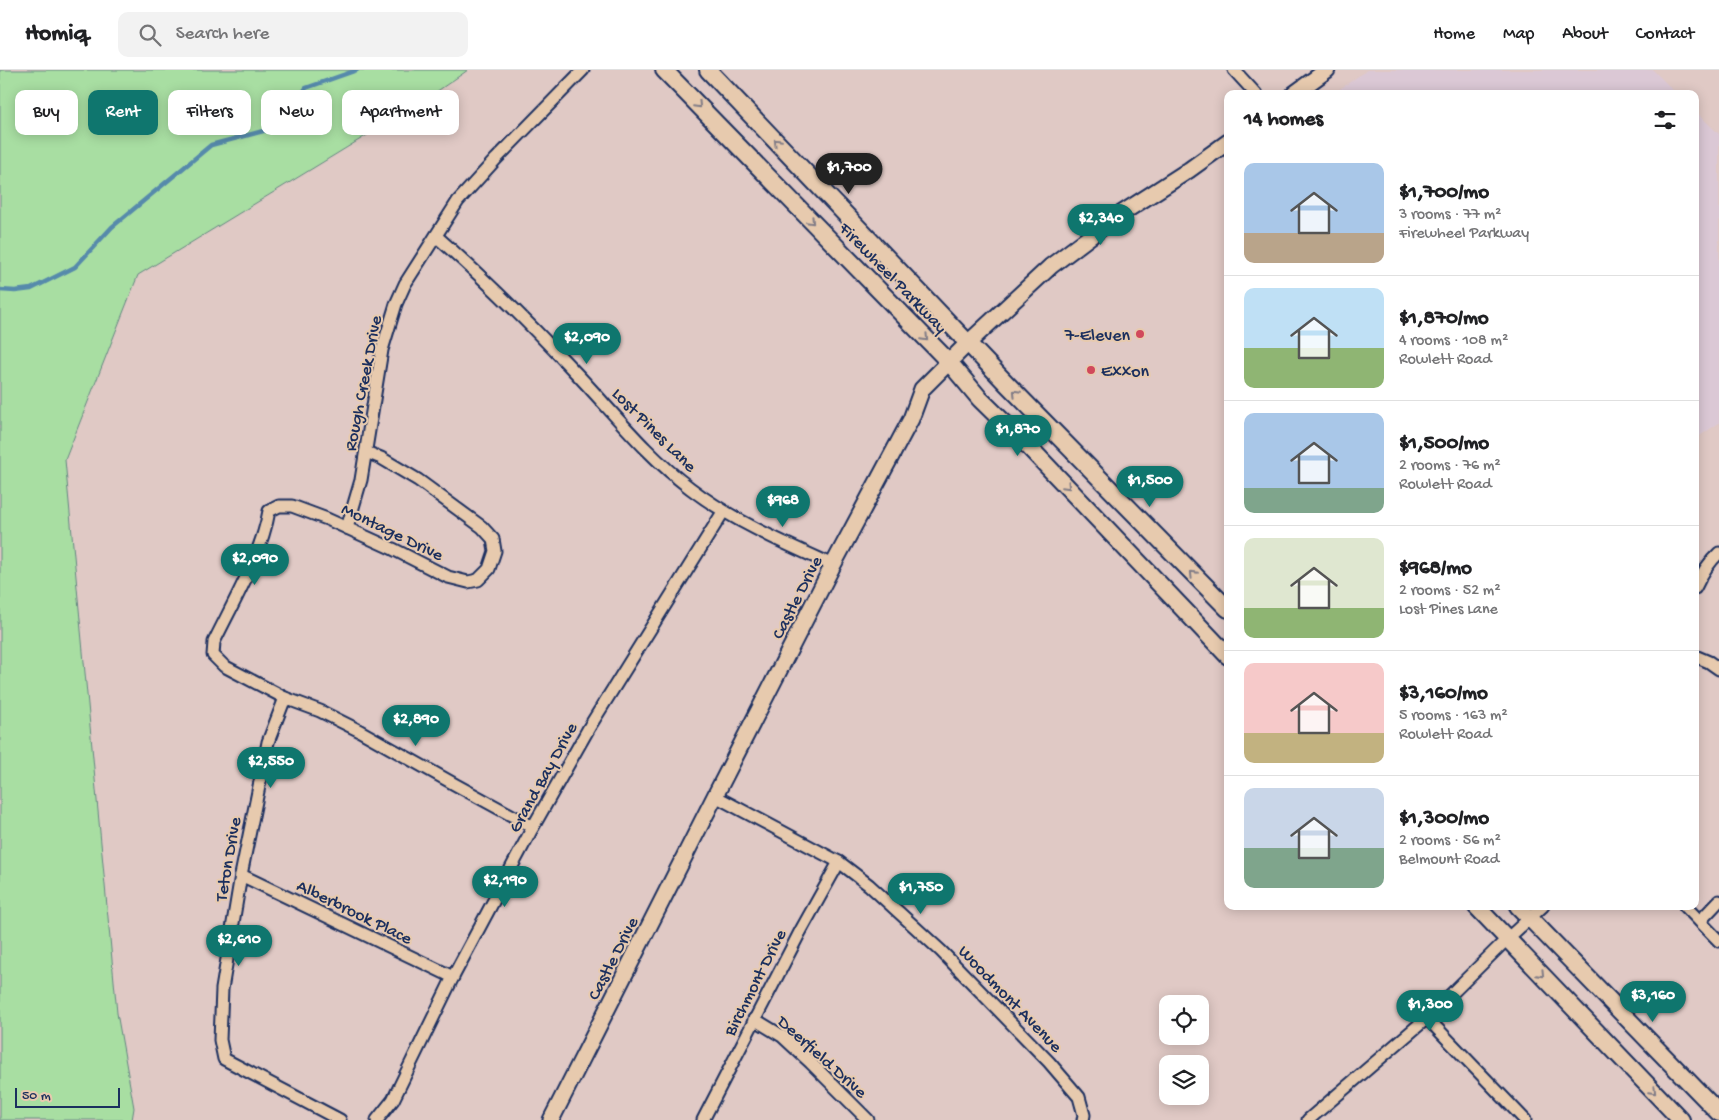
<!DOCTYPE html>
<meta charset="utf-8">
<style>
:root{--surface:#fff;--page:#f2f2f2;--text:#202124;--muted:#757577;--line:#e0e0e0;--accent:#0f766e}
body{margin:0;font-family:"Gochi Hand",sans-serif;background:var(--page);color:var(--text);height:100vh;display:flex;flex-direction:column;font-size:19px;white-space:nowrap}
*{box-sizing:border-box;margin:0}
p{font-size:16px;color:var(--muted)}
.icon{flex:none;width:28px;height:28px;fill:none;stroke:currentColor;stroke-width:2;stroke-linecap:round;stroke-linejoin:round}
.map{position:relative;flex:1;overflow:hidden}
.drawer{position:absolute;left:1224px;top:20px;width:475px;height:820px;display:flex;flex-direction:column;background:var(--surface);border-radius:10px;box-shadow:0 2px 12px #0003}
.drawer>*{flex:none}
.banner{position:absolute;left:15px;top:20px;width:475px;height:45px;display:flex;gap:10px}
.fabs{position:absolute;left:1159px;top:925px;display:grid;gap:10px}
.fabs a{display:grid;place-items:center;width:50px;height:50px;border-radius:10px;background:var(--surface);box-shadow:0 2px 12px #0003;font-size:25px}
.scale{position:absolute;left:15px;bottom:12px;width:105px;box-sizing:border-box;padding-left:5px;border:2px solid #1b2f5e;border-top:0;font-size:14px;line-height:18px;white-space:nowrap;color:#1b2f5e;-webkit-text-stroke:4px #e7caae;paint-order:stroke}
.price{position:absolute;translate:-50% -42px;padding:0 11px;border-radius:18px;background:var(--accent);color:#fff;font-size:16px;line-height:32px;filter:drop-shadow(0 1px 2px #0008)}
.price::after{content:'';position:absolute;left:50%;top:30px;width:15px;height:11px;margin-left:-8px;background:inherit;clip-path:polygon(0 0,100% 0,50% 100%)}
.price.selected{background:#222;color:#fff}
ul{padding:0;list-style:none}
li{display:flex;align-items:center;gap:15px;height:125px;padding:0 20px}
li+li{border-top:1px solid var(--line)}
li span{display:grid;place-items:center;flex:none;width:140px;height:100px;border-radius:10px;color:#555}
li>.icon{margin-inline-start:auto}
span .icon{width:60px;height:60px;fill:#fffc;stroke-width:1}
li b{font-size:21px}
h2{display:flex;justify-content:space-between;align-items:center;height:60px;padding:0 20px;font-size:21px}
.tag{padding:0 18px;border-radius:10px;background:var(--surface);box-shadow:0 2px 12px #0003;font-size:18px;line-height:45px}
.tag.selected{background:var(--accent);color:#fff}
header{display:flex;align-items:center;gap:30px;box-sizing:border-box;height:70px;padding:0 25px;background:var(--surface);border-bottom:1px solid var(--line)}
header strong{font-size:24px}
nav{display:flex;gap:28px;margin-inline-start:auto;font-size:18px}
.search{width:350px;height:45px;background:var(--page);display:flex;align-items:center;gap:12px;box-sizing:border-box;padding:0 18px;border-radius:10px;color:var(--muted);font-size:19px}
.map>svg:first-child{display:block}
</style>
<header>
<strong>Homiq</strong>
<div class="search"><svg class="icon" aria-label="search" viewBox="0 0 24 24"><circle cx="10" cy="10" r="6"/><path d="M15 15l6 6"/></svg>Search here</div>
<nav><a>Home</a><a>Map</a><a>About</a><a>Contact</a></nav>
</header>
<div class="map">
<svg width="1719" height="1050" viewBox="0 0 1719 1050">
<rect width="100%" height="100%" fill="#e0c9c5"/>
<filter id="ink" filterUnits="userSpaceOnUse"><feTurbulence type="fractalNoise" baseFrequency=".02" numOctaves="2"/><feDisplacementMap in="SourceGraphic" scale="10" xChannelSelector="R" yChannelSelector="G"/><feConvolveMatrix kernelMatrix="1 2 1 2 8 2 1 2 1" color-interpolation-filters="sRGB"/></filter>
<g filter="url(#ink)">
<g fill="#dbc8d5">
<polygon points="1367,0 1653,0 1677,24 1333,24"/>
<polygon points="1695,41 1719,64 1719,353 1695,369"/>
</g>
<polygon fill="#a8dea2" stroke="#628680" points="0,0 468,0 423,31 138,205 65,390 117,943 134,1038 132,1050 0,1050"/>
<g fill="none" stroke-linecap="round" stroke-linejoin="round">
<polyline stroke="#568aab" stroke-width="4.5" points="0,220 15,221 31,219 75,197 112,157 211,75 278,57 306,18 357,0"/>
<g stroke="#1b2f5e" stroke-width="15">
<g id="minor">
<polyline points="1234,0 1256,24"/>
<path d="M436,166C485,209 531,255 575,302C612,341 646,385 690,418C733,451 784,473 833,495"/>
<path d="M366,382L381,388L418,410L482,457L493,469L495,481L489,499L478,510L468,512L448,507L393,479L327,449L292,436H279L269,441C262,483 233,533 214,572L213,585L224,596L285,628L320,641L360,661L456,715L533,757"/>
<polyline points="347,458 361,410 382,280 396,234 405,214 458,131 496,89 583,0"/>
<path d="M1695,518C1701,505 1708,493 1719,483"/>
<polyline points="1695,586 1709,592 1719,599"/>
<polyline points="285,628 268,672 241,805 222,919 220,970 224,989 340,1050"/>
<polyline points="715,726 839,792 869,815 941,881 1049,992 1079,1027 1084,1045 1083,1050"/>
<polyline points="241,805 453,907"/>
<polyline points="1685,836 1719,871"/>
<polyline points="1700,851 1719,831"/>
<polyline points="1427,948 1525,1050"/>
<polyline points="754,949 782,966 811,993 868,1050"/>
<polyline points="377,1050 393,1030 453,907 533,757 590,656 723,442"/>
<polyline points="703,1050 800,862 839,792"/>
<polyline points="1308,1050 1427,948 1507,869 1543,836"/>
</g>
</g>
<g stroke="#1b2f5e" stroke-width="19">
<g id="tertiary">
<polyline points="1294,24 1327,0"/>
<polyline points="551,1050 715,726 833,495 911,349 922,319 968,273 1051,196 1116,147 1189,100 1228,72"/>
</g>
</g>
<g stroke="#1b2f5e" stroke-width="20">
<g id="secondary">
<polyline points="664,0 949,292 980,329 1029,377 1228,586"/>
<polyline points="708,0 1007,314 1228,539"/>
<polyline points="1476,836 1681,1050"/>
<polyline points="1518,836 1719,1043"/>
</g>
</g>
<use href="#minor" stroke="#e7caae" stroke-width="11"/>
<use href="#tertiary" stroke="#e7caae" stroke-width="15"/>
<use href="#secondary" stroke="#e7caae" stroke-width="16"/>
</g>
<defs><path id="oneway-chevron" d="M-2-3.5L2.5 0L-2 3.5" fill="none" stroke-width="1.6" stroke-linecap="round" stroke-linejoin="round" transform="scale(1.25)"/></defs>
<g stroke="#817c86">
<use href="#oneway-chevron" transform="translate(698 35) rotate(46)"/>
<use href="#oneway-chevron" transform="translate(777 72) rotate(-134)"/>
<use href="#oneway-chevron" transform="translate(811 151) rotate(46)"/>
<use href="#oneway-chevron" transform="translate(925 268) rotate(46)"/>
<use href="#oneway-chevron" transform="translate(1016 323) rotate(-134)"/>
<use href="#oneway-chevron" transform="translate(1067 416) rotate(47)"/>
<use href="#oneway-chevron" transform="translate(1193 504) rotate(-134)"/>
<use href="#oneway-chevron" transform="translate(1541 904) rotate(46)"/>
<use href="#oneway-chevron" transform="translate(1653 1021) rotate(46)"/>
</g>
</g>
<g fill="#d1495b" stroke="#e7caae" stroke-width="2">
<circle cx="1140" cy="264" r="5"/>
<circle cx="1091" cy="300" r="5"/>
</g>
<g text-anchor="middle" stroke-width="4" stroke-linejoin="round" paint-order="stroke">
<g font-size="18" fill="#1b2f5e" stroke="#e7caae">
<text transform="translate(894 207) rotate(46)" y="6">Firewheel Parkway</text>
<text transform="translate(362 313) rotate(-79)" y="6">Rough Creek Drive</text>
<text transform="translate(655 359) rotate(45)" y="6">Lost Pines Lane</text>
<text transform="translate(393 461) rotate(26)" y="6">Montage Drive</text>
<text transform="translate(796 527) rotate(-63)" y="6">Castle Drive</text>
<text transform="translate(542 707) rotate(-61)" y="6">Grand Bay Drive</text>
<text transform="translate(227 789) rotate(-80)" y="6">Teton Drive</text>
<text transform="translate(355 841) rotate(26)" y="6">Alberbrook Place</text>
<text transform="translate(612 888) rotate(-63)" y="6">Castle Drive</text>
<text transform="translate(754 912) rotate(-63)" y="6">Birchmont Drive</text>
<text transform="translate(1011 928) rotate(46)" y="6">Woodmont Avenue</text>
<text transform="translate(823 986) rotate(42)" y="6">Deerfield Drive</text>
</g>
<g font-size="18" fill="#1b2f5e" stroke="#e7caae" text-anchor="end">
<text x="1130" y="270">7-Eleven</text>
<text x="1101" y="306" text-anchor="start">Exxon</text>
</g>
</g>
</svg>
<div class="fabs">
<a><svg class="icon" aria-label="locate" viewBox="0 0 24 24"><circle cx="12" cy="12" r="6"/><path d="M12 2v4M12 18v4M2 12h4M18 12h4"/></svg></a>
<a><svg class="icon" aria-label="layers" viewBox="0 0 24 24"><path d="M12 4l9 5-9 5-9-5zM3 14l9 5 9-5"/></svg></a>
</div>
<div class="scale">50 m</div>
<b class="price selected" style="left:849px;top:125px">$1,700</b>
<b class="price" style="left:1101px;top:176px">$2,340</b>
<b class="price" style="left:587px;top:295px">$2,090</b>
<b class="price" style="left:1018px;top:387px">$1,870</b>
<b class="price" style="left:1150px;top:438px">$1,500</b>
<b class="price" style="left:783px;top:458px">$968</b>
<b class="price" style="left:255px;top:516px">$2,090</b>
<b class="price" style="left:416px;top:677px">$2,890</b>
<b class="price" style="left:271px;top:719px">$2,550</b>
<b class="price" style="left:505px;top:838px">$2,190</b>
<b class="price" style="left:921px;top:845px">$1,750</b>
<b class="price" style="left:239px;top:897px">$2,610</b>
<b class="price" style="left:1653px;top:953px">$3,160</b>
<b class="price" style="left:1430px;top:962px">$1,300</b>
<div class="banner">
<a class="tag">Buy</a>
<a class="tag selected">Rent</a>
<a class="tag">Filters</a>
<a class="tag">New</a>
<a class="tag">Apartment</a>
</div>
<section class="drawer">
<h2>14 homes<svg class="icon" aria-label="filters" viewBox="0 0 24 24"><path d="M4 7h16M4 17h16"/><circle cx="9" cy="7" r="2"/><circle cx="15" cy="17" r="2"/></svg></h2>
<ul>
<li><span style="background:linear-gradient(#a9c7e8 70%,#b9a48a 0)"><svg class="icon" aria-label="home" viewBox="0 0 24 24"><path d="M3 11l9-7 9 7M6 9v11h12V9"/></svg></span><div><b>$1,700/mo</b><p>3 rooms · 77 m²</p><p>Firewheel Parkway</p></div></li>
<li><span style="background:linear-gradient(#bfe0f5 60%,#8fb573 0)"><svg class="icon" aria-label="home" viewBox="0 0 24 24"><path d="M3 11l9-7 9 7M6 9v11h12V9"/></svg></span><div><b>$1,870/mo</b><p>4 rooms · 108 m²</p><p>Rowlett Road</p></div></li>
<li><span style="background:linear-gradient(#a9c7e8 75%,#7fa58c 0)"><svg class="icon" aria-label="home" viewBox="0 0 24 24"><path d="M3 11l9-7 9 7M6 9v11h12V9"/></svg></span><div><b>$1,500/mo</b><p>2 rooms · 76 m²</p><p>Rowlett Road</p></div></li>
<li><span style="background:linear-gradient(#dfe7d0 70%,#8fb573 0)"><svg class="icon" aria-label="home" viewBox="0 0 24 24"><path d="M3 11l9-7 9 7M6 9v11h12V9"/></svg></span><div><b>$968/mo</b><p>2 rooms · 52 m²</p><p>Lost Pines Lane</p></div></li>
<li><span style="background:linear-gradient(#f6c9c9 70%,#c2b280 0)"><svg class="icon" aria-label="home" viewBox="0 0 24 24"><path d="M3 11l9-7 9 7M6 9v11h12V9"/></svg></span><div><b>$3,160/mo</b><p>5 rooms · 163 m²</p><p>Rowlett Road</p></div></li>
<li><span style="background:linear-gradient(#c9d6e8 60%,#7fa58c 0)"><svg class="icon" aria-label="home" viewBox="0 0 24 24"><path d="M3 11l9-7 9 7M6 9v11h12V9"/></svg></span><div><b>$1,300/mo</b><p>2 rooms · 56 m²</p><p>Belmount Road</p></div></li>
</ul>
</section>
</div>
